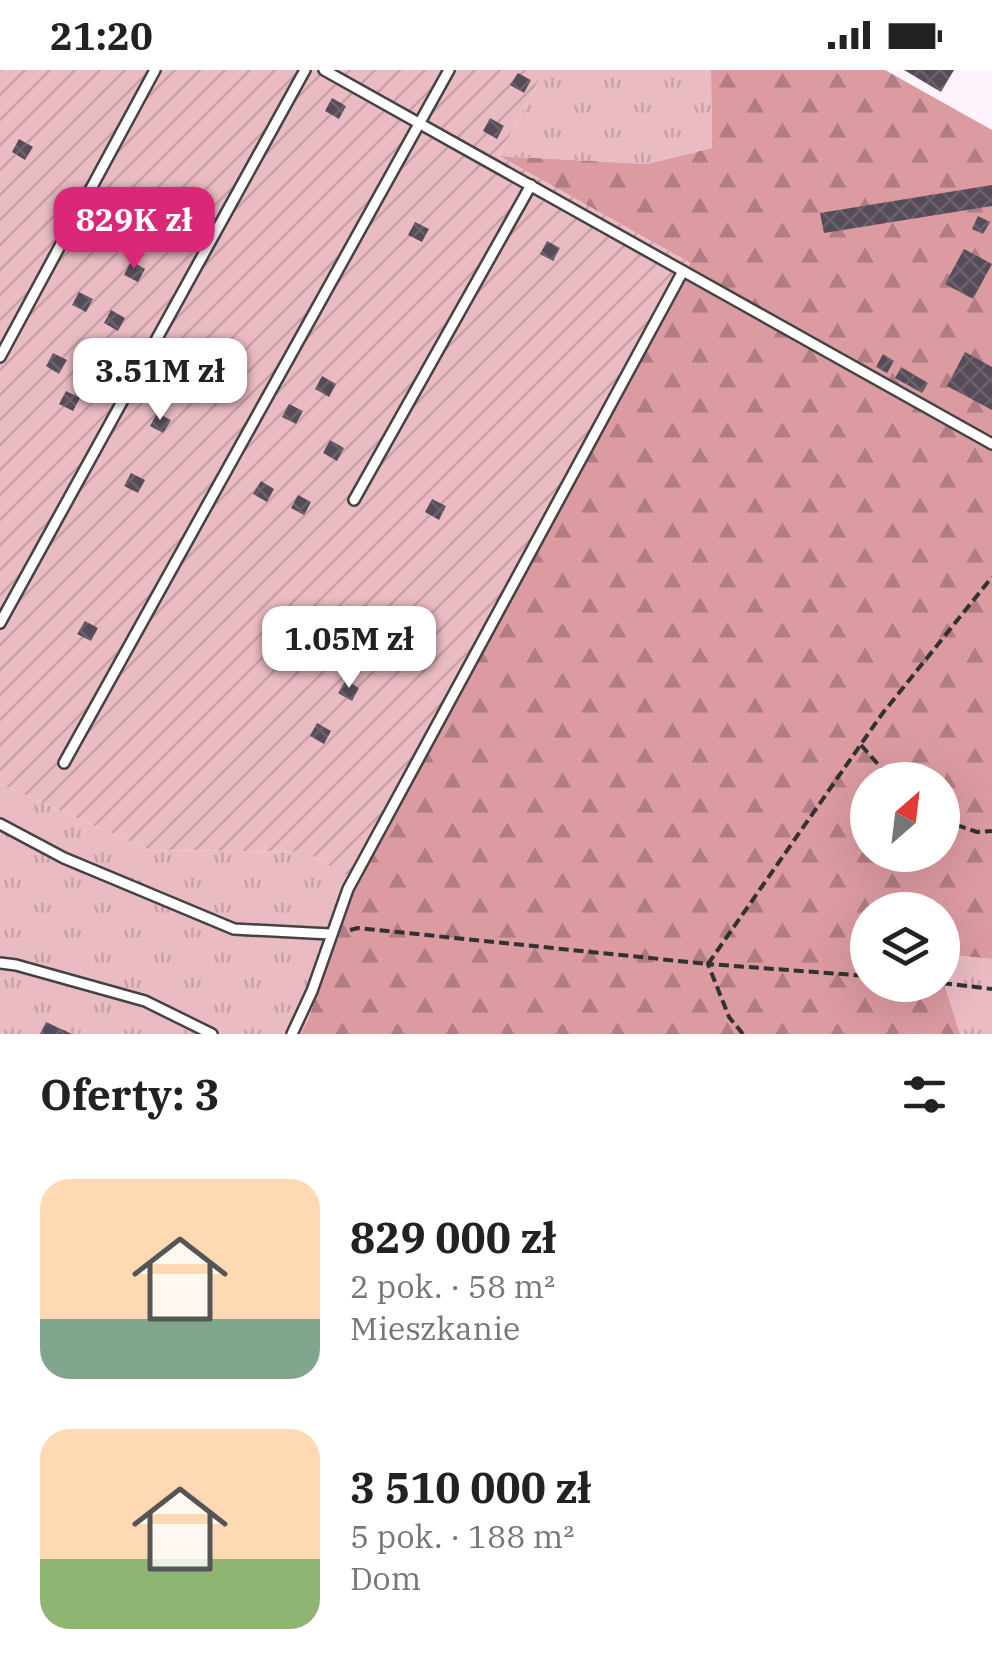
<!DOCTYPE html>
<html lang="pl">
<meta charset="utf-8">
<style>
:root{--surface:#fff;--page:#f6f6f6;--text:#222;--muted:#767676;--accent:#db2777}
body{margin:0;font-family:"IBM Plex Serif",serif;background:var(--page);color:var(--text);height:100vh;display:flex;flex-direction:column;font-size:38px;white-space:nowrap}
*{box-sizing:border-box;margin:0}
p{font-size:32px;color:var(--muted)}
.icon{flex:none;width:55px;height:55px;fill:none;stroke:currentColor;stroke-width:2;stroke-linecap:round;stroke-linejoin:round}
.map{position:relative;height:964px;overflow:hidden}
.sheet{display:flex;flex-direction:column;background:var(--surface);flex:1}
.sheet>*{flex:none}
.needle{width:65px;rotate:28deg}
.buttons{position:absolute;left:850px;top:692px;display:grid;gap:20px}
.buttons a{display:grid;place-items:center;width:110px;height:110px;border-radius:50%;background:var(--surface);box-shadow:0 10px 40px #0002;font-size:50px}
.price{position:absolute;translate:-50% -85px;padding:0 22px;border-radius:20px;background:#fff;color:#222;font-size:32px;line-height:65px;filter:drop-shadow(0 2px 5px #0008)}
.price::after{content:'';position:absolute;left:50%;top:60px;width:30px;height:22px;margin-left:-15px;background:inherit;clip-path:polygon(0 0,100% 0,50% 100%)}
.price.active{background:var(--accent);color:#fff}
ul{padding:0;list-style:none}
li{display:flex;align-items:center;gap:30px;height:250px;padding:0 40px}
li span{display:grid;place-items:center;flex:none;width:280px;height:200px;border-radius:30px;color:#555}
li>.icon{margin-inline-start:auto}
span .icon{width:120px;height:120px;fill:#fffc;stroke-width:1}
li b{font-size:42px}
h2{display:flex;justify-content:space-between;align-items:center;height:120px;padding:0 40px;font-size:42px}
.status{display:flex;justify-content:space-between;align-items:center;height:70px;padding:0 50px;background:var(--surface);direction:ltr}
.status svg{height:28px;fill:currentColor}
.map>svg:first-child{display:block}
</style>
<div class="status"><b>21:20</b><svg viewBox="0 0 49 12"><path d="M0 12V9h3v3zM5 12V6h3v6zM10 12V3h3v9zM15 12V0h3v12zM26 1h20v11H26zM47 4h2v5h-2z"/></svg></div>
<div class="map">
<svg width="992" height="964" viewBox="0 0 992 964">
<defs>
<pattern id="grass-tufts" width="24" height="20" patternUnits="userSpaceOnUse" patternTransform="scale(2.5)"><rect width="24" height="20" fill="#ebbbc3"/><path d="M3 7l-1-3M5 7V3M7 7l1-3M15 17l-1-3M17 17v-4M19 17l1-3" fill="none" stroke="#c8a0a6"/></pattern>
<pattern id="forest-firs" width="22" height="20" patternUnits="userSpaceOnUse" patternTransform="scale(2.5)"><rect width="22" height="20" fill="#dc9aa1"/><path d="M5 1l3.5 6h-7zM16 11l3.5 6h-7z" fill="#b17c82"/></pattern>
<pattern id="garden-furrows" width="10" height="10" patternUnits="userSpaceOnUse" patternTransform="scale(2.5)"><rect width="10" height="10" fill="#ebbbc3"/><path d="M-1 1l2-2M0 10L10 0M9 11l2-2" fill="none" stroke="#c8a0a6"/></pattern>
<pattern id="building-cross-hatch" width="8" height="8" patternUnits="userSpaceOnUse" patternTransform="scale(2.5)"><rect width="8" height="8" fill="#564c59"/><path d="M0 0l8 8M0 8l8-8" fill="none" stroke="#69616c"/></pattern>
</defs>
<rect width="100%" height="100%" fill="#fff3fd"/>
<g fill="url(#grass-tufts)">
<polygon points="544,0 711,0 712,78 647,94 499,86"/>
<polygon points="0,714 149,780 305,782 357,811 308,950 300,964 0,964"/>
<polygon points="942,884 992,889 992,964 960,964 943,910"/>
</g>
<path fill="url(#forest-firs)" fill-rule="evenodd" d="M711,0H885L992,60V889L943,884L942,840H868V915H942L943,910L960,964H300L308,950L357,811L690,193L499,86L647,94L712,78ZM868,710H942V785H868Z"/>
<polygon fill="url(#garden-furrows)" points="0,0 544,0 499,86 690,193 357,811 305,782 149,780 0,714"/>
<g fill="url(#building-cross-hatch)">
<polygon points="904,0 954,0 941,22"/>
<polygon points="518,3 531,10 524,23 510,15"/>
<polygon points="332,28 346,36 339,49 325,41"/>
<polygon points="490,48 504,56 497,69 483,61"/>
<polygon points="19,69 33,77 25,90 12,82"/>
<polygon points="992,115 992,136 824,163 820,143"/>
<polygon points="978,146 990,152 983,164 972,159"/>
<polygon points="415,152 429,159 422,172 408,165"/>
<polygon points="547,171 560,178 553,191 540,184"/>
<polygon points="964,179 992,194 973,229 945,214"/>
<polygon points="131,191 145,199 138,212 124,205"/>
<polygon points="79,222 93,229 86,242 72,235"/>
<polygon points="111,240 125,248 118,261 104,253"/>
<polygon points="965,282 992,297 992,340 947,316"/>
<polygon points="53,283 67,290 59,304 46,296"/>
<polygon points="883,284 894,291 887,303 876,297"/>
<polygon points="901,297 928,313 922,323 895,308"/>
<polygon points="322,306 336,314 329,327 315,319"/>
<polygon points="66,321 80,328 73,341 59,334"/>
<polygon points="289,334 303,341 296,354 282,347"/>
<polygon points="157,343 171,350 163,363 150,356"/>
<polygon points="330,370 344,378 337,391 323,383"/>
<polygon points="131,403 145,410 138,423 124,416"/>
<polygon points="261,411 274,419 267,432 253,424"/>
<polygon points="298,425 311,432 304,445 291,438"/>
<polygon points="432,429 446,436 439,450 425,442"/>
<polygon points="378,546 392,553 384,566 371,558"/>
<polygon points="85,551 98,558 91,571 77,564"/>
<polygon points="346,610 359,618 352,631 338,623"/>
<polygon points="317,653 331,661 324,674 310,666"/>
<polygon points="46,952 72,964 40,964"/>
</g>
<g fill="none" stroke-linecap="round" stroke-linejoin="round">
<g stroke="#434343" stroke-width="14">
<g id="service">
<polyline points="324,0 683,201"/>
<polyline points="0,287 155,0"/>
<polyline points="354,430 531,115"/>
<polyline points="0,553 305,0"/>
<polyline points="64,693 449,0"/>
<polyline points="0,754 64,788 234,859 330,864"/>
<polyline points="0,893 16,895 145,931 212,964"/>
<polyline points="292,964 312,921 348,819 683,201 992,374"/>
</g>
</g>
<g stroke="#323232" stroke-width="4" stroke-dasharray="10 5" stroke-linecap="butt">
<polyline points="861,675 892,710"/>
<polyline points="942,750 977,762 992,761"/>
<polyline points="350,860 358,858 708,894 882,644 992,507"/>
<polyline points="942,913 992,919"/>
<polyline points="743,964 729,947 708,894 868,906"/>
</g>
<use href="#service" stroke="#fff" stroke-width="9"/>
</g>
</svg>
<div class="buttons">
<a><svg class="needle" viewBox="-14 -14 28 28"><path d="M0-13l5 13h-10z" fill="#e53935"/><path d="M0 13l5-13h-10z" fill="#767676"/></svg></a>
<a><svg class="icon" aria-label="layers" viewBox="0 0 24 24"><path d="M12 4l9 5-9 5-9-5zM3 14l9 5 9-5"/></svg></a>
</div>
<b class="price active" style="left:134px;top:202px">829K zł</b>
<b class="price" style="left:160px;top:353px">3.51M zł</b>
<b class="price" style="left:349px;top:621px">1.05M zł</b>
</div>
<section class="sheet">
<h2>Oferty: 3<svg class="icon" aria-label="filters" viewBox="0 0 24 24"><path d="M4 7h16M4 17h16"/><circle cx="9" cy="7" r="2"/><circle cx="15" cy="17" r="2"/></svg></h2>
<ul>
<li><span style="background:linear-gradient(#ffd9b3 70%,#7fa58c 0)"><svg class="icon" aria-label="home" viewBox="0 0 24 24"><path d="M3 11l9-7 9 7M6 9v11h12V9"/></svg></span><div><b>829 000 zł</b><p>2 pok. · 58 m²</p><p>Mieszkanie</p></div></li>
<li><span style="background:linear-gradient(#ffd9b3 65%,#8fb573 0)"><svg class="icon" aria-label="home" viewBox="0 0 24 24"><path d="M3 11l9-7 9 7M6 9v11h12V9"/></svg></span><div><b>3 510 000 zł</b><p>5 pok. · 188 m²</p><p>Dom</p></div></li>
</ul>
</section>
